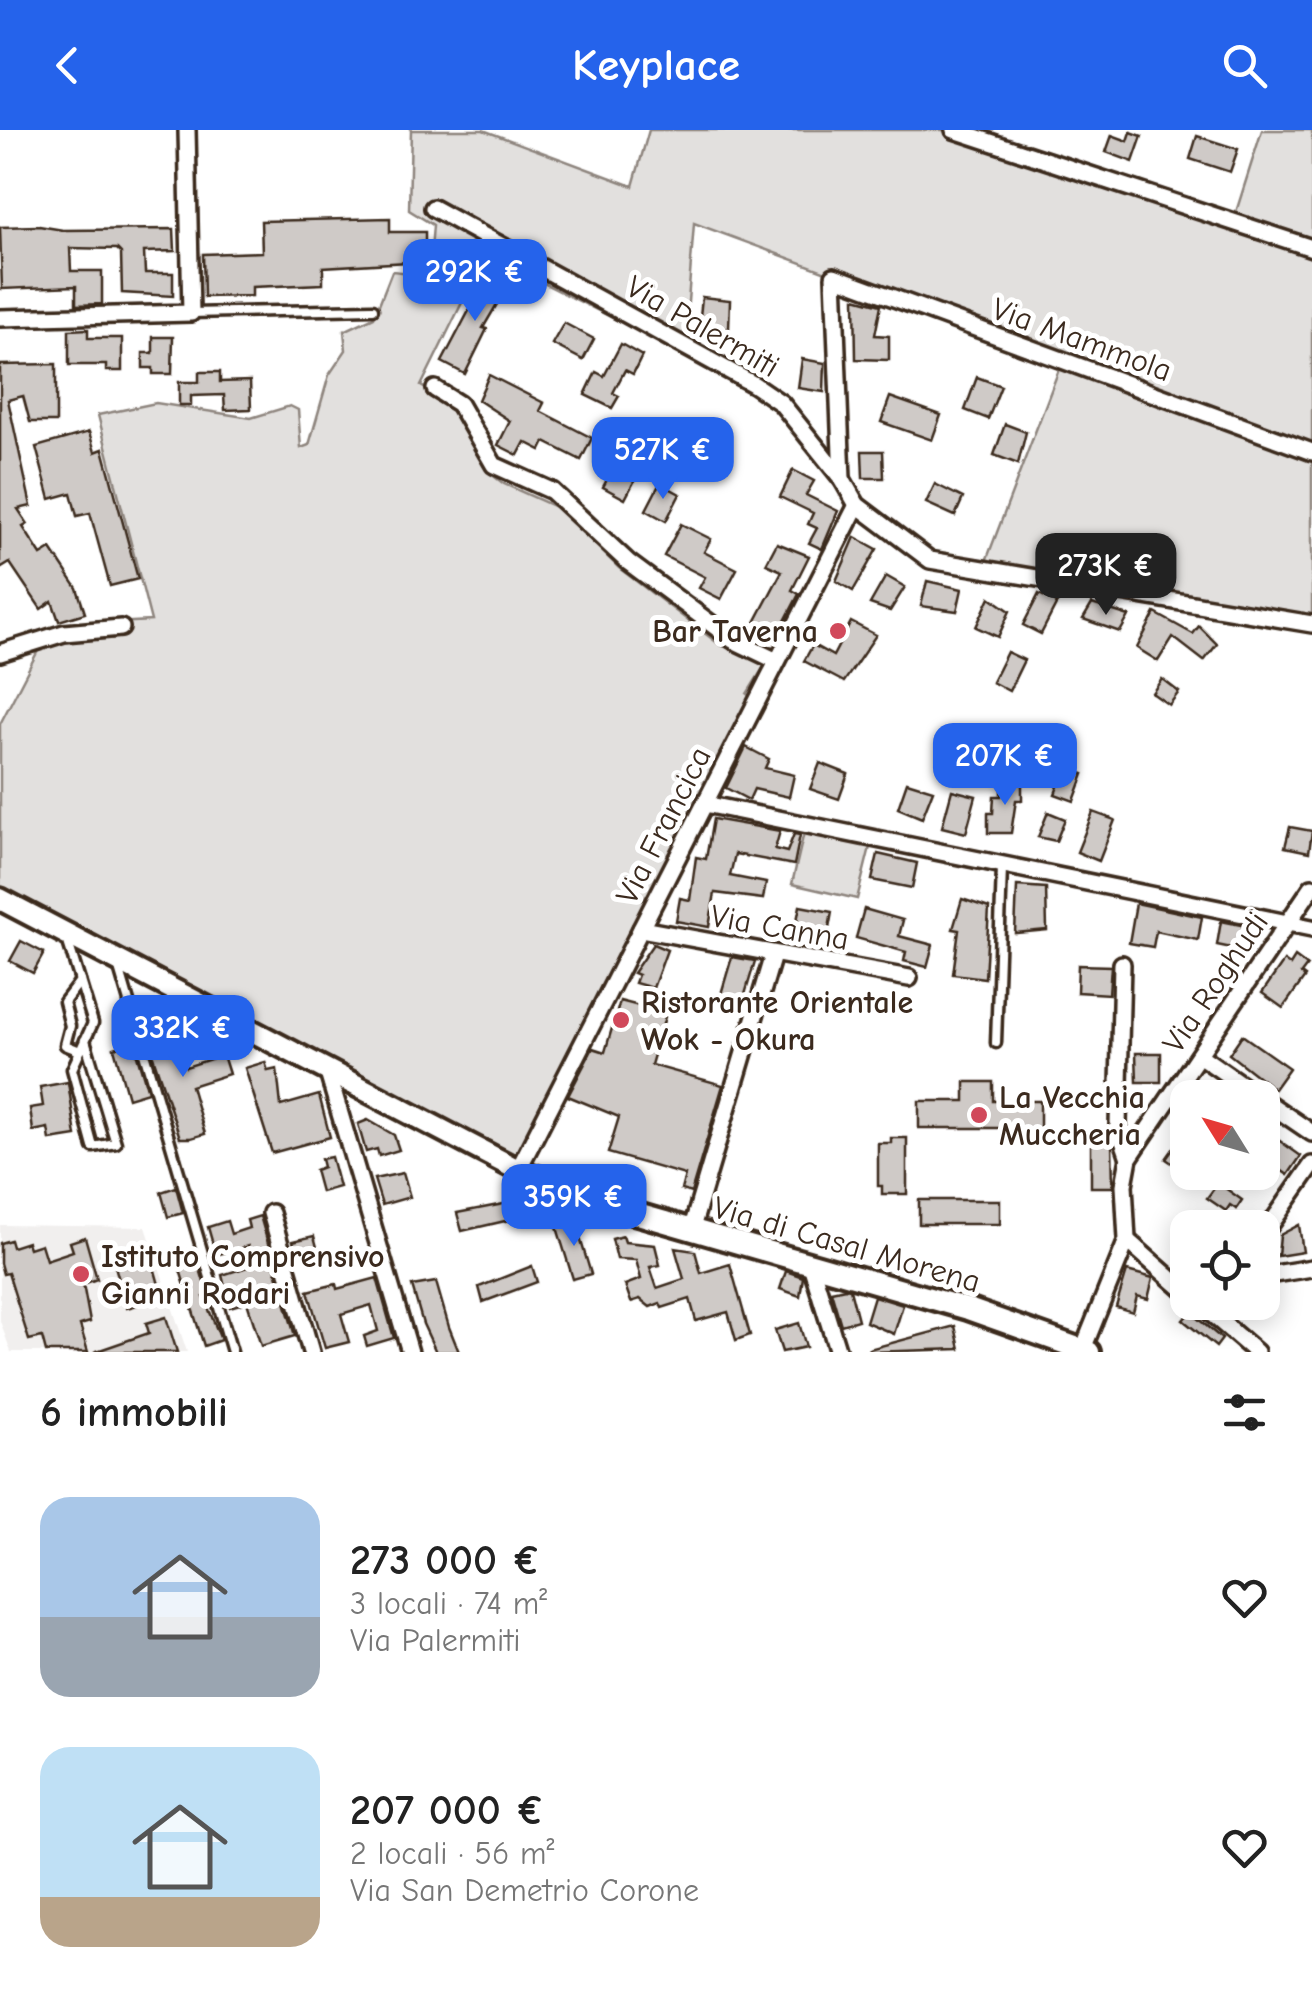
<!DOCTYPE html>
<html lang="it">
<meta charset="utf-8">
<style>
:root{--surface:#fff;--page:#f2f2f2;--text:#222;--muted:#767676;--accent:#2563eb}
body{margin:0;font-family:"Comic Neue",sans-serif;background:var(--page);color:var(--text);height:100vh;display:flex;flex-direction:column;font-size:38px;white-space:nowrap}
*{box-sizing:border-box;margin:0}
p{font-size:32px;color:var(--muted)}
.icon{flex:none;width:55px;height:55px;fill:none;stroke:currentColor;stroke-width:2;stroke-linecap:round;stroke-linejoin:round}
.map{position:relative;height:1222px;overflow:hidden}
.panel{display:flex;flex-direction:column;background:var(--surface);flex:1}
.panel>*{flex:none}
.needle{width:65px;rotate:307deg}
.tools{position:absolute;left:1170px;top:950px;display:grid;gap:20px}
.tools a{display:grid;place-items:center;width:110px;height:110px;border-radius:20px;background:var(--surface);box-shadow:0 5px 25px #0003;font-size:50px}
.price{position:absolute;translate:-50% -85px;padding:0 22px;border-radius:20px;background:var(--accent);color:#fff;font-size:32px;line-height:65px;filter:drop-shadow(0 2px 5px #0008)}
.price::after{content:'';position:absolute;left:50%;top:60px;width:30px;height:22px;margin-left:-15px;background:inherit;clip-path:polygon(0 0,100% 0,50% 100%)}
.price.selected{background:#222;color:#fff}
ul{padding:0;list-style:none}
li{display:flex;align-items:center;gap:30px;height:250px;padding:0 40px}
li span{display:grid;place-items:center;flex:none;width:280px;height:200px;border-radius:30px;color:#555}
li>.icon{margin-inline-start:auto}
span .icon{width:120px;height:120px;fill:#fffc;stroke-width:1}
li b{font-size:42px}
h2{display:flex;justify-content:space-between;align-items:center;height:120px;padding:0 40px;font-size:42px}
header{display:flex;justify-content:space-between;align-items:center;height:130px;padding:0 40px;background:var(--accent);color:#fff;font-size:45px;font-weight:700}
.map>svg:first-child{display:block}
</style>
<header><svg class="icon" aria-label="back" viewBox="0 0 24 24"><path d="M15 5l-7 7 7 7"/></svg>Keyplace<svg class="icon" aria-label="search" viewBox="0 0 24 24"><circle cx="10" cy="10" r="6"/><path d="M15 15l6 6"/></svg></header>
<div class="map">
<svg width="1312" height="1222" viewBox="0 0 1312 1222">
<rect width="100%" height="100%" fill="#fff"/>
<filter id="ink" filterUnits="userSpaceOnUse"><feTurbulence type="fractalNoise" baseFrequency=".01" numOctaves="2"/><feDisplacementMap in="SourceGraphic" scale="20" xChannelSelector="R" yChannelSelector="G"/><feConvolveMatrix kernelMatrix="1 2 1 2 8 2 1 2 1" color-interpolation-filters="sRGB"/></filter>
<g filter="url(#ink)">
<polygon fill="#f1efee" points="0,1095 146,1097 187,1222 11,1222 0,1191"/>
<g fill="#e2e0de" stroke="#8e857e" stroke-width="2.5">
<polygon points="411,0 483,0 633,56 649,0 954,0 1238,92 1236,82 1262,0 1312,0 1312,322 694,93 684,224 486,124 421,256 447,272 487,341 504,354 558,378 619,438 720,515 767,532 747,564 757,571 514,1052 0,776 0,594 43,511 94,494 151,491 98,285 156,273 251,288 290,276 298,280 301,318 309,315 329,245 346,220 344,201 374,187 392,141 422,144 430,133 433,95 409,80"/>
<polygon points="1061,234 1312,329 1312,490 1308,502 980,447"/>
<polygon points="805,698 871,713 857,769 792,754"/>
</g>
<g fill="#cfcac7" stroke="#3b2a1e" stroke-width="2.5">
<polygon points="1131,2 1142,6 1133,32 1106,22 1112,5 1128,11"/>
<polygon points="1197,6 1238,19 1230,42 1190,29"/>
<polygon points="390,88 390,102 425,102 425,131 323,137 323,154 252,157 252,166 204,167 203,124 262,122 261,91"/>
<polygon points="39,96 63,100 174,99 175,121 144,122 145,143 173,143 173,166 122,163 121,123 117,119 70,118 71,141 102,141 102,174 76,175 76,156 2,159 0,97"/>
<polygon points="490,141 510,152 483,198 487,199 465,244 442,232"/>
<polygon points="702,167 730,170 729,199 699,196"/>
<polygon points="855,168 881,175 875,205 889,206 889,230 856,229"/>
<polygon points="564,193 594,209 583,230 552,214"/>
<polygon points="88,199 88,208 122,208 122,241 106,241 106,235 69,235 69,200"/>
<polygon points="153,207 173,207 172,244 153,244 153,238 143,238 143,223 153,223"/>
<polygon points="621,214 642,226 633,244 625,240 613,263 619,266 612,278 585,265 596,242 604,246"/>
<polygon points="802,229 825,233 824,262 798,258"/>
<polygon points="56,234 56,292 30,292 23,266 8,270 31,376 18,379 28,394 23,397 41,425 51,419 77,458 85,483 59,491 52,471 41,479 10,433 0,439 0,235"/>
<polygon points="199,242 220,242 220,252 250,251 251,279 225,280 224,265 191,266 191,275 179,275 179,252 199,252"/>
<polygon points="489,245 544,273 540,281 592,308 581,330 545,312 541,320 525,312 518,325 498,315 510,291 478,270"/>
<polygon points="977,247 1001,256 988,289 965,280"/>
<polygon points="890,267 941,285 932,310 881,292"/>
<polygon points="1005,294 1026,302 1018,334 994,325"/>
<polygon points="89,302 95,322 103,319 138,449 110,456 90,383 77,386 71,363 50,369 36,317"/>
<polygon points="645,302 662,310 654,327 636,320"/>
<polygon points="862,321 883,321 884,348 863,348"/>
<polygon points="614,337 636,348 625,369 603,357"/>
<polygon points="793,340 814,351 806,365 838,381 822,419 809,413 817,398 808,394 813,383 780,367"/>
<polygon points="660,353 680,364 666,391 646,380"/>
<polygon points="935,354 963,368 955,386 926,373"/>
<polygon points="681,394 711,409 704,422 737,439 721,469 699,458 705,447 664,426"/>
<polygon points="855,407 877,419 853,461 836,451"/>
<polygon points="777,413 809,426 792,460 799,464 774,512 751,500 782,441 766,434"/>
<polygon points="886,446 905,457 890,481 870,474"/>
<polygon points="927,451 962,459 957,481 921,476"/>
<polygon points="1039,464 1057,473 1041,504 1023,495"/>
<polygon points="990,467 1010,481 998,507 976,497"/>
<polygon points="1092,474 1129,486 1120,502 1083,489"/>
<polygon points="1155,483 1193,504 1199,496 1217,514 1204,531 1173,507 1158,531 1137,518"/>
<polygon points="851,492 876,505 844,552 804,531 813,515 833,526"/>
<polygon points="1007,522 1024,530 1009,561 992,552"/>
<polygon points="1162,549 1179,562 1169,575 1152,563"/>
<polygon points="746,617 769,629 765,638 794,645 789,667 754,659 749,670 726,658"/>
<polygon points="820,633 848,644 839,669 810,659"/>
<polygon points="1065,638 1084,644 1074,671 1055,664"/>
<polygon points="1001,651 1022,652 1022,670 1016,670 1011,703 988,703 988,683 993,683 994,666 1001,666"/>
<polygon points="907,652 933,660 922,688 898,678"/>
<polygon points="952,660 976,666 966,703 942,697"/>
<polygon points="1048,682 1065,689 1056,711 1038,707"/>
<polygon points="1093,682 1115,690 1099,731 1077,722"/>
<polygon points="713,689 780,701 775,719 787,722 794,704 800,705 794,735 735,724 730,746 766,753 763,769 715,763 709,797 676,791 680,768 690,770 696,727 706,729"/>
<polygon points="1290,697 1312,701 1309,722 1285,717"/>
<polygon points="878,724 917,733 912,758 872,750"/>
<polygon points="1017,756 1046,758 1047,800 1015,803"/>
<polygon points="962,769 989,778 985,848 953,844 959,800 953,799"/>
<polygon points="1136,773 1202,787 1198,810 1156,801 1153,817 1129,813"/>
<polygon points="800,776 832,782 825,821 792,815"/>
<polygon points="864,779 903,790 899,806 933,815 927,837 904,831 906,822 856,808"/>
<polygon points="1221,791 1246,796 1241,820 1217,815"/>
<polygon points="21,811 44,823 33,843 10,831"/>
<polygon points="653,814 667,820 653,858 635,853 638,845 633,843"/>
<polygon points="732,827 755,831 741,878 719,871"/>
<polygon points="1295,827 1307,836 1301,844 1305,847 1283,878 1262,863 1284,831 1290,835"/>
<polygon points="1078,835 1111,836 1109,864 1077,862"/>
<polygon points="642,866 669,873 651,935 723,955 691,1063 681,1060 685,1045 608,1023 619,987 568,966 593,918 605,922 620,871 639,876"/>
<polygon points="174,895 186,937 223,925 229,944 191,956 205,1004 191,1008 180,1008 147,908"/>
<polygon points="1242,905 1289,938 1274,959 1229,924"/>
<polygon points="133,912 148,962 128,968 114,918"/>
<polygon points="1136,923 1161,923 1161,952 1137,952"/>
<polygon points="265,932 268,941 277,939 281,976 319,965 330,1007 272,1023 245,938"/>
<polygon points="68,952 76,1006 50,1010 48,998 33,1001 30,978 43,976 40,957"/>
<polygon points="965,952 993,952 993,971 1040,971 1040,998 919,998 919,971 965,971"/>
<polygon points="368,990 394,1005 399,1020 379,1026 377,1019 366,1022 358,994"/>
<polygon points="1188,998 1188,1044 1166,1029"/>
<polygon points="1270,1004 1301,1026 1288,1045 1262,1027 1262,1014"/>
<polygon points="891,1008 907,1008 907,1064 882,1064 882,1056 878,1056 878,1013 891,1013"/>
<polygon points="1112,1012 1113,1057 1091,1057 1091,1013"/>
<polygon points="331,1027 339,1057 321,1062 315,1040 323,1037 321,1029"/>
<polygon points="403,1043 410,1067 382,1075 374,1049"/>
<polygon points="1218,1053 1242,1070 1236,1079 1230,1075 1226,1081 1207,1068"/>
<polygon points="176,1057 183,1083 168,1087 161,1062"/>
<rect x="919" y="1070" width="81" height="24"/>
<polygon points="514,1072 518,1088 462,1101 457,1083"/>
<polygon points="260,1086 295,1206 261,1216 247,1172 230,1177 222,1145 254,1135 248,1116 216,1125 208,1097 227,1091 231,1104 249,1098 247,1090"/>
<polygon points="574,1088 591,1144 573,1149 556,1094"/>
<polygon points="1299,1095 1303,1122 1278,1126 1280,1105"/>
<polygon points="314,1106 318,1121 297,1127 293,1111"/>
<polygon points="623,1106 625,1112 655,1115 660,1135 650,1137 657,1158 684,1149 675,1118 695,1121 701,1143 730,1134 750,1205 736,1210 728,1182 696,1191 690,1169 662,1178 660,1173 650,1177 640,1169 631,1172 625,1155 641,1149 636,1130 617,1129 612,1109"/>
<polygon points="85,1107 97,1149 83,1154 90,1192 80,1195 88,1222 46,1222 42,1207 29,1210 8,1143 3,1144 0,1133 0,1113 10,1110 12,1117 27,1112 29,1118 41,1114 46,1130 73,1121 70,1112"/>
<polygon points="139,1116 140,1122 149,1119 161,1162 159,1169 127,1178 113,1129"/>
<polygon points="194,1118 208,1166 204,1167 221,1210 204,1216 175,1124"/>
<polygon points="532,1136 537,1152 483,1172 479,1157"/>
<polygon points="786,1141 803,1147 800,1166 780,1159"/>
<polygon points="1127,1141 1153,1148 1148,1169 1137,1166 1133,1182 1116,1177"/>
<polygon points="377,1148 394,1208 367,1216 364,1206 378,1201 371,1175 341,1184 349,1212 325,1218 308,1161 336,1154 337,1159"/>
<polygon points="436,1152 449,1197 459,1222 436,1222 423,1194 412,1156"/>
<polygon points="845,1158 850,1159 858,1190 841,1195 831,1161"/>
<polygon points="874,1166 903,1175 894,1204 866,1192"/>
<polygon points="1190,1182 1222,1209 1216,1217 1183,1190"/>
<polygon points="166,1187 177,1222 94,1222 149,1203 146,1193"/>
<polygon points="799,1193 806,1217 782,1222 775,1200"/>
<polygon points="955,1196 960,1219 870,1222 869,1219"/>
</g>
<g fill="none" stroke-linecap="round" stroke-linejoin="round">
<g stroke="#3b2a1e" stroke-width="15">
<g id="lane">
<polyline points="191,183 373,179"/>
<polyline points="67,809 93,893 72,939 93,1017 116,1013 85,910"/>
<polyline points="119,838 232,1222"/>
<polyline points="996,913 1002,737"/>
<polyline points="80,921 65,915 70,896 64,872 80,851"/>
</g>
</g>
<g stroke="#3b2a1e" stroke-width="22">
<g id="street">
<polyline points="954,0 1312,118"/>
<polyline points="433,78 753,254 781,273 842,349 857,375 930,430 1312,494"/>
<polyline points="0,188 191,183 187,0"/>
<polyline points="435,259 459,274 494,335 552,361 628,432 733,510 777,531"/>
<polyline points="842,349 834,146 1312,322"/>
<polyline points="0,523 64,503 121,498"/>
<polyline points="705,674 1312,798"/>
<polyline points="641,799 909,848"/>
<polyline points="1122,834 1118,996 1129,1028"/>
<polyline points="1199,925 1261,968"/>
<polyline points="328,943 410,1222"/>
<polyline points="1262,969 1312,1003"/>
<polyline points="518,1040 857,375"/>
<polyline points="271,1083 311,1222"/>
<polyline points="691,1101 773,825"/>
<polyline points="1262,1107 1312,1035"/>
<polyline points="1127,1110 1188,1164"/>
<polyline points="811,1135 838,1222"/>
<polyline points="1262,1146 1312,1138"/>
<polyline points="1198,1172 1256,1222"/>
<polyline points="1083,1219 1127,1110 1124,1055 1129,1028 1312,757"/>
</g>
</g>
<g stroke="#3b2a1e" stroke-width="28">
<polyline id="secondary" points="0,769 518,1040 634,1083 968,1179 1089,1222"/>
</g>
<use href="#lane" stroke="#fff" stroke-width="8"/>
<use href="#street" stroke="#fff" stroke-width="15"/>
<use href="#secondary" stroke="#fff" stroke-width="20"/>
</g>
</g>
<g fill="#d1495b" stroke="#fff" stroke-width="4">
<circle cx="838" cy="501" r="10"/>
<circle cx="621" cy="890" r="10"/>
<circle cx="979" cy="985" r="10"/>
<circle cx="81" cy="1144" r="10"/>
</g>
<g text-anchor="middle" stroke-width="10" stroke-linejoin="round" paint-order="stroke">
<g font-size="32" fill="#3b2a1e" stroke="#fff">
<text transform="translate(703 196) rotate(30)" y="11">Via Palermiti</text>
<text transform="translate(1082 209) rotate(20)" y="11">Via Mammola</text>
<text transform="translate(663 695) rotate(-63)" y="11">Via Francica</text>
<text transform="translate(780 797) rotate(10)" y="11">Via Canna</text>
<text transform="translate(1215 852) rotate(-56)" y="11">Via Roghudi</text>
<text transform="translate(847 1114) rotate(16)" y="11">Via di Casal Morena</text>
</g>
<g font-size="32" font-weight="bold" fill="#3b2a1e" stroke="#fff" text-anchor="start">
<text x="818" y="512" text-anchor="end">Bar Taverna</text>
<text x="641" y="883">Ristorante Orientale<tspan x="641" dy="37">Wok - Okura</tspan></text>
<text x="999" y="978">La Vecchia<tspan x="999" dy="37">Muccheria</tspan></text>
<text x="101" y="1137">Istituto Comprensivo<tspan x="101" dy="37">Gianni Rodari</tspan></text>
</g>
</g>
</svg>
<div class="tools">
<a><svg class="needle" viewBox="-14 -14 28 28"><path d="M0-13l5 13h-10z" fill="#e53935"/><path d="M0 13l5-13h-10z" fill="#767676"/></svg></a>
<a><svg class="icon" aria-label="locate" viewBox="0 0 24 24"><circle cx="12" cy="12" r="6"/><path d="M12 2v4M12 18v4M2 12h4M18 12h4"/></svg></a>
</div>
<b class="price" style="left:475px;top:194px">292K €</b>
<b class="price" style="left:663px;top:372px">527K €</b>
<b class="price selected" style="left:1106px;top:488px">273K €</b>
<b class="price" style="left:1005px;top:678px">207K €</b>
<b class="price" style="left:183px;top:950px">332K €</b>
<b class="price" style="left:574px;top:1119px">359K €</b>
</div>
<section class="panel">
<h2>6 immobili<svg class="icon" aria-label="filters" viewBox="0 0 24 24"><path d="M4 7h16M4 17h16"/><circle cx="9" cy="7" r="2"/><circle cx="15" cy="17" r="2"/></svg></h2>
<ul>
<li><span style="background:linear-gradient(#a9c7e8 60%,#9aa5b1 0)"><svg class="icon" aria-label="home" viewBox="0 0 24 24"><path d="M3 11l9-7 9 7M6 9v11h12V9"/></svg></span><div><b>273 000 €</b><p>3 locali · 74 m²</p><p>Via Palermiti</p></div><svg class="icon" aria-label="heart" viewBox="0 0 24 24"><path d="M12 20l-8-8c-3-5 5-10 8-4 3-6 11-1 8 4z"/></svg></li>
<li><span style="background:linear-gradient(#bfe0f5 75%,#b9a48a 0)"><svg class="icon" aria-label="home" viewBox="0 0 24 24"><path d="M3 11l9-7 9 7M6 9v11h12V9"/></svg></span><div><b>207 000 €</b><p>2 locali · 56 m²</p><p>Via San Demetrio Corone</p></div><svg class="icon" aria-label="heart" viewBox="0 0 24 24"><path d="M12 20l-8-8c-3-5 5-10 8-4 3-6 11-1 8 4z"/></svg></li>
</ul>
</section>
